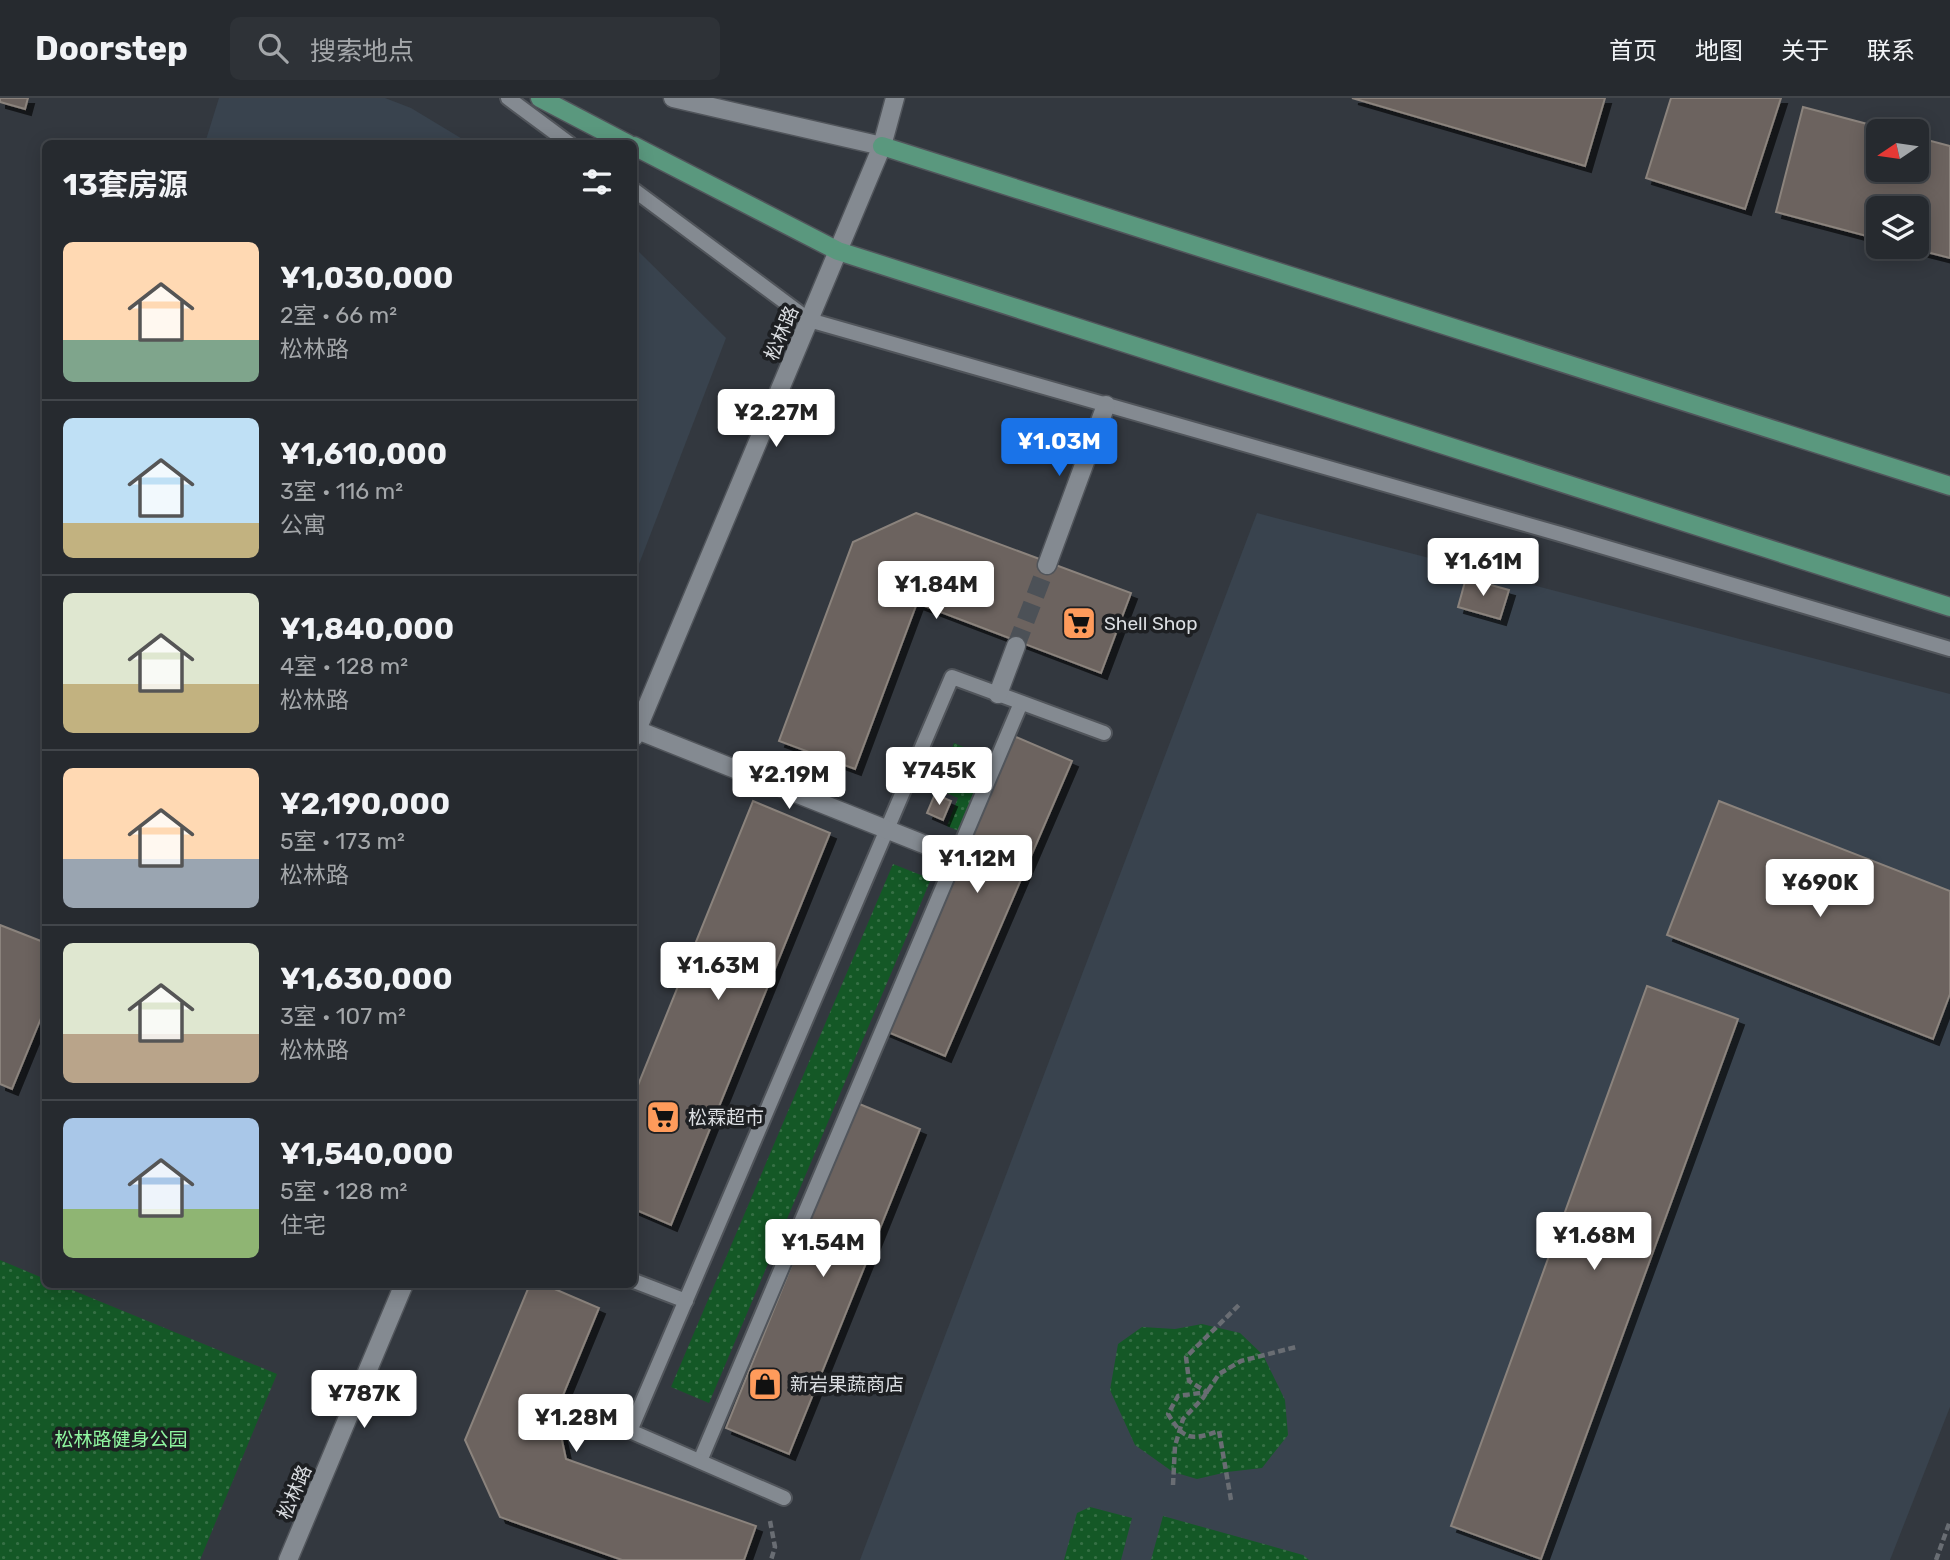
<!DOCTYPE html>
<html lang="zh">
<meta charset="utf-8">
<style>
:root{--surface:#262a2f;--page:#2e3237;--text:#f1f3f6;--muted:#a4a7aa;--line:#42464b;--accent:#1a73e8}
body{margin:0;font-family:Rubik,"Noto Sans SC",sans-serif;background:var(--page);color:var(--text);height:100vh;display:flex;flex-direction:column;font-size:26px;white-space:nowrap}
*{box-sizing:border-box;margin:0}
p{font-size:23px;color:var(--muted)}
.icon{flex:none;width:38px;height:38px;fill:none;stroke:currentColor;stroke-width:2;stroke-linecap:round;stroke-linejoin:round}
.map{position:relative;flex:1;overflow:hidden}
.drawer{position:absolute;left:42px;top:42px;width:595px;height:1148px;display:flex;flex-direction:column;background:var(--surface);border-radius:10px;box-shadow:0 4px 18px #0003,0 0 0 2px var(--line)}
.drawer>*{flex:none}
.needle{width:46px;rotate:257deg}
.tools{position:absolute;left:1866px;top:21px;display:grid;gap:14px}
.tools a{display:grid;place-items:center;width:63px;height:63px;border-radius:10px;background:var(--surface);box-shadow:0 4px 18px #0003,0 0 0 2px var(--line);font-size:35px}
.price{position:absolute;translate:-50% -60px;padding:0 16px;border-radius:7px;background:#fff;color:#222;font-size:23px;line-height:46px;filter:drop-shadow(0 2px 4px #0008)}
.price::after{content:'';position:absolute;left:50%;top:42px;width:21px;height:16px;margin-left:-10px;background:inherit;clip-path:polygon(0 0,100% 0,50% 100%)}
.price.current{background:var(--accent);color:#fff}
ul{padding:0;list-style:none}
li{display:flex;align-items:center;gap:21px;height:175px;padding:0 21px}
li+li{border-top:2px solid var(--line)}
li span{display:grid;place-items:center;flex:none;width:196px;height:140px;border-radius:10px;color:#555}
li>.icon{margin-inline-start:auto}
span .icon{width:84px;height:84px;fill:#fffc;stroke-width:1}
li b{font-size:30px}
h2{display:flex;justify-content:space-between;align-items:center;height:84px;padding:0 21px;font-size:30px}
header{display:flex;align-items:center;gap:42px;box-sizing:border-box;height:98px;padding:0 35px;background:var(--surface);border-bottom:2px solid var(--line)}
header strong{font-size:33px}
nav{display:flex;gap:38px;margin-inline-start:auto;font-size:24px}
.search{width:490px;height:63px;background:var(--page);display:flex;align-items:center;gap:18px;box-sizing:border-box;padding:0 24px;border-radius:10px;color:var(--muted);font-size:26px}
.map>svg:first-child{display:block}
</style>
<header>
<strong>Doorstep</strong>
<div class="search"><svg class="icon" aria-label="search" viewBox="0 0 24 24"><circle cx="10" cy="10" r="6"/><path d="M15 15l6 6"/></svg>搜索地点</div>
<nav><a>首页</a><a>地图</a><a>关于</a><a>联系</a></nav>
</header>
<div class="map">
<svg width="1950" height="1462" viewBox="0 0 1950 1462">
<defs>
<pattern id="green-dots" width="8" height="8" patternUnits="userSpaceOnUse" patternTransform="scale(1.75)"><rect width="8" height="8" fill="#145826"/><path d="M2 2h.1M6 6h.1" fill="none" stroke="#367045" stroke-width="1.8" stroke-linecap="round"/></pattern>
<filter id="shadow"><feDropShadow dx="6" dy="6" stdDeviation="0" flood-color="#0009"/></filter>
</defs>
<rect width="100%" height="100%" fill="#33383f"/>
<g fill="#39434e">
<polygon points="219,0 385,0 411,10 469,45 205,45"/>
<polygon points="634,149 726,240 634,479"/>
<polygon points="1257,415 1950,596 1950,1309 1890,1462 860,1462"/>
</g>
<g fill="url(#green-dots)">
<polygon points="954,645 992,661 961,734 947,728 958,700 935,690"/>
<polygon points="893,766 931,781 709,1305 671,1289"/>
<polygon points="0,1162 45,1181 46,1186 60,1187 277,1276 200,1462 0,1462"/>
<polygon points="1202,1226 1240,1235 1263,1257 1285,1302 1288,1337 1262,1370 1227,1374 1197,1381 1173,1374 1135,1347 1110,1292 1118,1246 1142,1229 1175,1231"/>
<polygon points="1090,1409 1132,1420 1121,1462 1064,1462 1077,1415"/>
<polygon points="1163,1418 1303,1457 1309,1462 1151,1462"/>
</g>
<g fill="#6c645e" stroke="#8b837d" stroke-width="2" filter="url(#shadow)">
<polygon points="0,0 28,0 25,11 0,4"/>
<polygon points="1352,0 1605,0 1585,68"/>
<polygon points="1671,0 1781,0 1745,111 1646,80"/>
<polygon points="1803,9 1894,33 1878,33 1878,72 1916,72 1916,39 1950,48 1950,160 1907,149 1916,149 1916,110 1878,110 1878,141 1776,114"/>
<polygon points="916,415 1131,495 1101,575 917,505 855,671 779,643 853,444"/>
<polygon points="1466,480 1509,492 1500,521 1458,509"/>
<polygon points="1009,636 1072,663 945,958 883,932"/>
<polygon points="935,696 951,703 943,722 927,715"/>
<polygon points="753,703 830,735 671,1127 634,1111 634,997"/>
<polygon points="1719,703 1950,793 1950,896 1933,941 1667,837"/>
<polygon points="0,827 46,845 46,908 12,991 0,986"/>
<polygon points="1647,888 1738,921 1541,1461 1451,1428"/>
<polygon points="857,1005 920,1031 789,1356 726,1330"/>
<polygon points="530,1186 543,1186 599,1210 556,1314 566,1361 756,1428 744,1462 622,1462 500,1419 465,1342"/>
</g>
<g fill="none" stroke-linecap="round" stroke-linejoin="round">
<polyline stroke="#4c5157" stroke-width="18" stroke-dasharray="18 9" stroke-linecap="butt" points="1016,548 1047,467"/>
<g stroke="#51555b" stroke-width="18">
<g id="service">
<polyline points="508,0 570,46"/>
<polyline points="634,92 809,222 1560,436 1950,551"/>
<polyline points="634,1183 686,1203"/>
<polyline points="700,1363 1021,605"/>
<polyline points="784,1400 630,1333 952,579 1104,635"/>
</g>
</g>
<g stroke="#51555b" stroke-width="21">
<g id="minor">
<polyline points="1047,467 1106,307"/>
<polyline points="998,596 1016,548"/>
<polyline points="637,632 956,759"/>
</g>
</g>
<g stroke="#51555b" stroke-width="21">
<g id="tertiary">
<polyline points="673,0 882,48"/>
<polyline points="634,639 882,48 895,0"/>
<polyline points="288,1462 404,1186"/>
</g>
</g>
<g stroke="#51555b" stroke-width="21">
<g id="primary">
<polyline points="540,0 628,46"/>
<polyline points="634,48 838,153 1950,509"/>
<polyline points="882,48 1950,388"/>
</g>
</g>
<g stroke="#696d73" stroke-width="4.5" stroke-dasharray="7 3.5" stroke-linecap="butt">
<polyline points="1173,1387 1175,1348 1183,1321 1203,1300 1219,1276 1241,1263 1296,1249"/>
<path d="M1231,1402L1219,1333C1190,1343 1184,1342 1168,1316L1178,1298L1207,1294L1189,1283L1186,1259L1239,1207"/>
<polyline points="770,1423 775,1449 771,1462"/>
<polyline points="1936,1462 1950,1423"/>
</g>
<use href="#service" stroke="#848a91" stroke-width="14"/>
<use href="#minor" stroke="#848a91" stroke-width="18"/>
<use href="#tertiary" stroke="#848a91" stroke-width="18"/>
<use href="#primary" stroke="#5a987e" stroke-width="18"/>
</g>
<defs>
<g id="supermarket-square" transform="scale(1.75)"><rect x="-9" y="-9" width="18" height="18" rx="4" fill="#ff9b5b" stroke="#1d1f22"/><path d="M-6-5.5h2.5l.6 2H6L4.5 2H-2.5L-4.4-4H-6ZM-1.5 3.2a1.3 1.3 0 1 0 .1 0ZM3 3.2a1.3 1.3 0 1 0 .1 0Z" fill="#111"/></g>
<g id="shop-square" transform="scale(1.75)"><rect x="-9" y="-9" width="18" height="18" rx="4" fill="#ff9b5b" stroke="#1d1f22"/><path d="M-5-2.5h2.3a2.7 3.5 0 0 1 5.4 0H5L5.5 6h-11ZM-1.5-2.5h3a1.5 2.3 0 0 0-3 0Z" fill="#111"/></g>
</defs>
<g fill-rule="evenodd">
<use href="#supermarket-square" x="1079" y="525"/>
<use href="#supermarket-square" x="663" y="1019"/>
<use href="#shop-square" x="765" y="1286"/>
</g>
<g text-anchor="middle" stroke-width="7" stroke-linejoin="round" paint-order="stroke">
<g font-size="19" fill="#dbdee2" stroke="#1d1f22">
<text transform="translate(781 235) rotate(-67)" y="7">松林路</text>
<text transform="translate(294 1394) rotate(-67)" y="7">松林路</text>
</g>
<g font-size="19" fill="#dbdee2" stroke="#1d1f22" text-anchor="start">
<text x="1104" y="532">Shell Shop</text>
<text x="688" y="1026">松霖超市</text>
<text x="790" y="1293">新岩果蔬商店</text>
</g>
<g font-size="19" fill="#90f8a1" stroke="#1d1f22">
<text x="121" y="1348">松林路健身公园</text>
</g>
</g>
</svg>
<div class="tools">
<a><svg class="needle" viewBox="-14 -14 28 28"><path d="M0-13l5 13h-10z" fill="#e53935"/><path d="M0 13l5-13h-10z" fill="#a4a7aa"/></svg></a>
<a><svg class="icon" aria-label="layers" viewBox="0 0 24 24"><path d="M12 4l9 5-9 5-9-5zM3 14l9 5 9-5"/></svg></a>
</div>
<b class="price" style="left:776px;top:351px">¥2.27M</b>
<b class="price current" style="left:1059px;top:380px">¥1.03M</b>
<b class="price" style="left:1483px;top:500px">¥1.61M</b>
<b class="price" style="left:936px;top:523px">¥1.84M</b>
<b class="price" style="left:939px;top:709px">¥745K</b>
<b class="price" style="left:789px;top:713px">¥2.19M</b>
<b class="price" style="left:977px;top:797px">¥1.12M</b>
<b class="price" style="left:1820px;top:821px">¥690K</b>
<b class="price" style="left:718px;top:904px">¥1.63M</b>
<b class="price" style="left:1594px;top:1174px">¥1.68M</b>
<b class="price" style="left:823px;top:1181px">¥1.54M</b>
<b class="price" style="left:364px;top:1332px">¥787K</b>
<b class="price" style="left:576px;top:1356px">¥1.28M</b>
<section class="drawer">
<h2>13套房源<svg class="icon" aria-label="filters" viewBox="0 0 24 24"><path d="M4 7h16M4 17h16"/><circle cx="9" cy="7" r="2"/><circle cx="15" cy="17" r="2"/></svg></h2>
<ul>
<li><span style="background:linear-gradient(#ffd9b3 70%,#7fa58c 0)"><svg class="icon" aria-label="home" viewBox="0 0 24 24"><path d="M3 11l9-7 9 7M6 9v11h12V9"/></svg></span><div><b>¥1,030,000</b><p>2室 · 66 m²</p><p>松林路</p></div></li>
<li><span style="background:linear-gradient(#bfe0f5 75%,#c2b280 0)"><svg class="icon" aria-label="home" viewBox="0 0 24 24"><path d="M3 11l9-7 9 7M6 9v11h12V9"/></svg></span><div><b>¥1,610,000</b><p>3室 · 116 m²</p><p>公寓</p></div></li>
<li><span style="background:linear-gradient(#dfe7d0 65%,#c2b280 0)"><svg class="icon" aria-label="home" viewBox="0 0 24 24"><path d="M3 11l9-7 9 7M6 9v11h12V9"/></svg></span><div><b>¥1,840,000</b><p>4室 · 128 m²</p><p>松林路</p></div></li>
<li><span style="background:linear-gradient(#ffd9b3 65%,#9aa5b1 0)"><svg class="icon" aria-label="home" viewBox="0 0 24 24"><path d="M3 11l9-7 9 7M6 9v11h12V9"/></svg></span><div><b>¥2,190,000</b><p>5室 · 173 m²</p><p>松林路</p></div></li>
<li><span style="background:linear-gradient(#dfe7d0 65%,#b9a48a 0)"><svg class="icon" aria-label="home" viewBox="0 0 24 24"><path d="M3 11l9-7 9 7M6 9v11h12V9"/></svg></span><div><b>¥1,630,000</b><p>3室 · 107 m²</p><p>松林路</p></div></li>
<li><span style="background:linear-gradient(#a9c7e8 65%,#8fb573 0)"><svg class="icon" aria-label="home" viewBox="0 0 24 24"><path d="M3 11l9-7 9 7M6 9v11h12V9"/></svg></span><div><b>¥1,540,000</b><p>5室 · 128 m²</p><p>住宅</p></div></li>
</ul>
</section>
</div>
